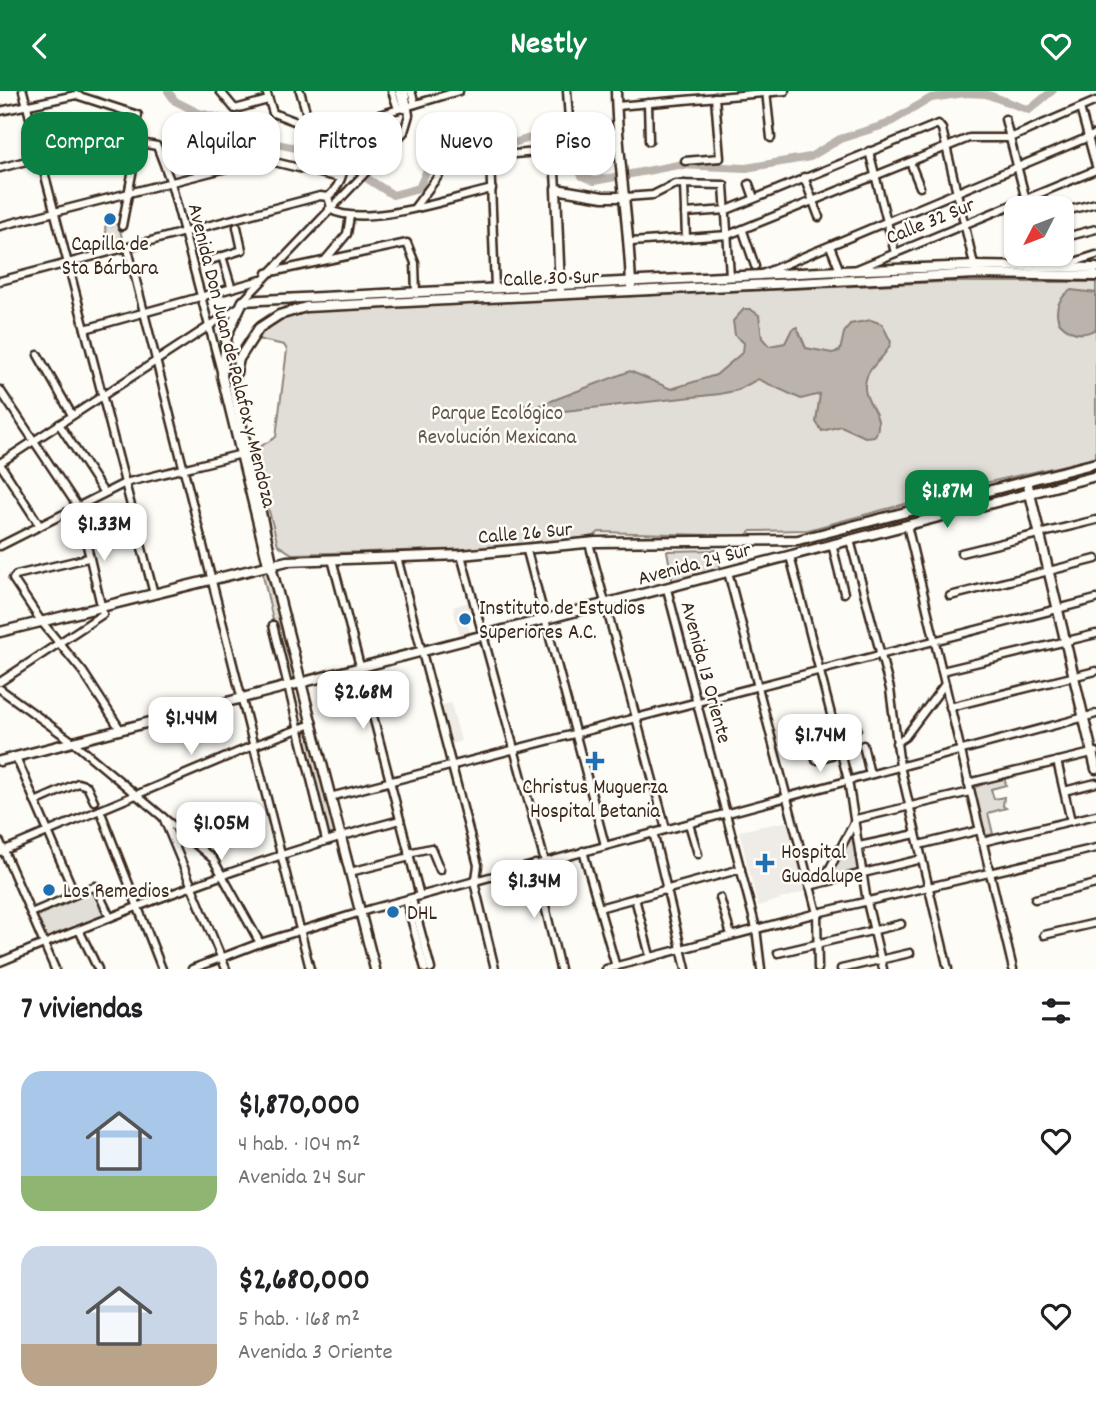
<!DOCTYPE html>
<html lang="es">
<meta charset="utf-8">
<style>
:root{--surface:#fff;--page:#f2f2f2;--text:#202124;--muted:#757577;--accent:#0b8043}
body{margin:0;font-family:Dekko,sans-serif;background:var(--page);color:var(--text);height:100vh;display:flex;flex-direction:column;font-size:26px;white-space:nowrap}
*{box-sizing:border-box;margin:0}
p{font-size:23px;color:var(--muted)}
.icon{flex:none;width:38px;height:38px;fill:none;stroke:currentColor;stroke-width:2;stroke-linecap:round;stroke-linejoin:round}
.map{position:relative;height:878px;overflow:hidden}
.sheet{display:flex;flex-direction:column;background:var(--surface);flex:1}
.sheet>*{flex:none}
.hud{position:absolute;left:21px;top:21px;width:700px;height:63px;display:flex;gap:14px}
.needle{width:46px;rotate:228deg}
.controls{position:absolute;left:1004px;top:105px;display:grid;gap:14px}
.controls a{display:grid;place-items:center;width:70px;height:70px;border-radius:14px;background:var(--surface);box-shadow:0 2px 5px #0004;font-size:35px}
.price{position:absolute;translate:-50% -60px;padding:0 16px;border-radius:14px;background:#fff;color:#222;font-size:23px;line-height:46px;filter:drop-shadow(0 2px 4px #0008)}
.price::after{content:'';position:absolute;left:50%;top:42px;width:21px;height:16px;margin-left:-10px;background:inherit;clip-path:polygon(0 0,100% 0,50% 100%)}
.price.active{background:var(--accent);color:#fff}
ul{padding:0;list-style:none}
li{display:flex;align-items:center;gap:21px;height:175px;padding:0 21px}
li span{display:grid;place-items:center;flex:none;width:196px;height:140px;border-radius:21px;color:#555}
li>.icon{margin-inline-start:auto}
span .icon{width:84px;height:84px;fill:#fffc;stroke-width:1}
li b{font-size:30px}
h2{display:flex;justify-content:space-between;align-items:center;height:84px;padding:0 21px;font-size:30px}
.tag{padding:0 24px;border-radius:21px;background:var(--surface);box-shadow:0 2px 5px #0004;font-size:24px;line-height:63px}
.tag.active{background:var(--accent);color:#fff}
header{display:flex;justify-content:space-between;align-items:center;height:91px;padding:0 21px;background:var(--accent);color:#fff;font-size:32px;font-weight:700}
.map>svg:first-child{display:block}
</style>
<header><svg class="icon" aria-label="back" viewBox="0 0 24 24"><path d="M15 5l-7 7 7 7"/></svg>Nestly<svg class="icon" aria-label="heart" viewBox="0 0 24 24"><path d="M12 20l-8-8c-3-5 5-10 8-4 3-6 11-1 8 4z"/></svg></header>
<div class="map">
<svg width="1096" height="878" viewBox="0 0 1096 878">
<rect width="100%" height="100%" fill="#fdfcf7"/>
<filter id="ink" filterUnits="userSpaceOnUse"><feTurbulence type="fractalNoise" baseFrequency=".0143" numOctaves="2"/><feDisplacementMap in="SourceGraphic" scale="14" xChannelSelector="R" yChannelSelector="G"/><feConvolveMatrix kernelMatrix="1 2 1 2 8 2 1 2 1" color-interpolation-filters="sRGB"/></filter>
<g filter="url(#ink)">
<g fill="#efece7">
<polygon points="469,511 474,530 467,531 470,542 460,546 453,516"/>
<polygon points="451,612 461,650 452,653 442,614"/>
<polygon points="789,730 807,800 758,815 739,740"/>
</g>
<g fill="#e1ded7" stroke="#8e847a" stroke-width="2">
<polygon points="111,130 119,135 124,155 110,158 105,137 106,134 112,135"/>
<polygon points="941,191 1096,191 1096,367 976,394 808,439 751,440 745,445 599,441 594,445 514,457 292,463 278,454 253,360 276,346 287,259 284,254 257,248 263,239 287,225 313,220"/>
<polygon points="716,459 721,479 673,493 667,460"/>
<polygon points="267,478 295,587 286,589 263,484"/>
<polygon points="309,641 336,742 327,744 300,644"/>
<polygon points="1004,685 1006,694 991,698 994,708 1004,706 1003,715 1006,717 988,722 993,743 984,745 973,697"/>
<polygon points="851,736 859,780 826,789"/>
<polygon points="94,800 106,825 46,850 35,826"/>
</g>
<g fill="#bbb4ad" stroke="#887d74" stroke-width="2">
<path d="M1071,199L1096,202V238C1082,246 1070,243 1059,231C1054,218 1059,207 1071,199Z"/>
<path d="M744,218H750L759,224L762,247L769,255L785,252L792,238L797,236L806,257L832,262L840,260L844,242L850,233L871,229L882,233L891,251C885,271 864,274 865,298C866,315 886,325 875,345L865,346L841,335L822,340L816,331L820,303L801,308L758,288L738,299L720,303L500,327L505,320L526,313L530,318L630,280L671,298L716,284L743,261L744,252L735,244L733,230Z"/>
</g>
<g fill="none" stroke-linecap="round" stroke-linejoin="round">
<polyline stroke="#bbb4ad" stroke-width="8" points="168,0 175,10 199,22 231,30 267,51 330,64 393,104 419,97 444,40 458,38 504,55 543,43 560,45 582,85 594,90 678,74 746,77 810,66 840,48 887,33 931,7 965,2 986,3 1029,19 1052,0"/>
<g stroke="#3b2a1e" stroke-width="11">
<g id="minor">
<polyline points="23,0 154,503"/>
<polyline points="220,0 235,18 268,9"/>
<polyline points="266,0 273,22 318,39 329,39 459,0"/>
<polyline points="300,0 311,37"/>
<polyline points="392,0 398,18"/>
<polyline points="399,0 404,18"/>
<polyline points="411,0 415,13"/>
<polyline points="567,0 570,43"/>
<polyline points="766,0 771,47"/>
<polyline points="648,12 649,50"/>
<polyline points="617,15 785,0"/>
<polyline points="1080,17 1096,75"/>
<polyline points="0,20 76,4 138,24 131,49"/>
<polyline points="1005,28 1028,117"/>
<polyline points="105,48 113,78"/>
<polyline points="869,60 895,162"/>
<polyline points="222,61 226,76"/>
<polyline points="490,68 495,197"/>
<polyline points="446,69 452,62 466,66"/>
<polyline points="685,70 720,67 715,6"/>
<polyline points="910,71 920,96"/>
<polyline points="0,77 112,47 157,55 171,92 222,284"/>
<polyline points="804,86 819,126"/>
<polyline points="684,93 686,147"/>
<polyline points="749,93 754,107"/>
<path d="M328,106C347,91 348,56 351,34"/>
<polyline points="626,106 653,104 675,93 724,94 730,185"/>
<polyline points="415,116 439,84 446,69 549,60 554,66 556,98"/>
<path d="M329,118C364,138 452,107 492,98"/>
<polyline points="1062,121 1096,112"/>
<polyline points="685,122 727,119 938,33 942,38 975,178"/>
<polyline points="0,135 262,68 340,87"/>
<polyline points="122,135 138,52"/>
<polyline points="743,140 755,175"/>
<polyline points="1062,147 1096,138"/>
<polyline points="631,151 728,144 969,47 1010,47 1096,10"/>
<polyline points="830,155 840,180"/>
<polyline points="128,158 310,878"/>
<polyline points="1039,163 1043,177"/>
<polyline points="222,165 231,195"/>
<polyline points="326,168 347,143 350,125"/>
<polyline points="211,169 242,159 237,136"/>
<polyline points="1059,176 1096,164"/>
<polyline points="857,178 1096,79"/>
<polyline points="267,182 407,152 415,172 416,203"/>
<polyline points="762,183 1096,43"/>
<polyline points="0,190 320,105 328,106 331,116"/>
<polyline points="243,210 404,41 409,24 405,0"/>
<polyline points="85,238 261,189"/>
<polyline points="38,264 72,324"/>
<polyline points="0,299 78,416 103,523 0,591"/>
<polyline points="59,333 104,402"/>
<polyline points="0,372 237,217"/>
<polyline points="0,373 40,435"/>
<polyline points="907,434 1013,878"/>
<polyline points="850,449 890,598 900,675 948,878"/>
<polyline points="589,452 666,738"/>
<polyline points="832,453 844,502"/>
<polyline points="0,455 125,392 242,363"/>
<polyline points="527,460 605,754"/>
<polyline points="961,462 1096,429"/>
<polyline points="461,464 545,771"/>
<polyline points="790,465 848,689 867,811 883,878"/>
<polyline points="397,466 478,774 475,795 495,878"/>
<polyline points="88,467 16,484 13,488 41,530 83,581 120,638"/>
<polyline points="332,468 420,805"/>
<polyline points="728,481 817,822 818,878"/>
<polyline points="667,498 756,837 761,878"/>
<polyline points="950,505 1096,468"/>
<polyline points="273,534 326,749"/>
<polyline points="942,580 1096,543"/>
<polyline points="0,598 73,651 213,768 260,852"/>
<polyline points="950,616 1096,580"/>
<polyline points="837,647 854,642 857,637"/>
<polyline points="896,652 905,646 945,593"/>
<polyline points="863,654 870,683"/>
<polyline points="16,666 74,801"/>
<polyline points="816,669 840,661"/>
<polyline points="1057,670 1071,730"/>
<polyline points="968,692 1096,661"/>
<polyline points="1064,700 1096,692"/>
<polyline points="330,706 1096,508"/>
<polyline points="35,711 78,692 87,695 94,710"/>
<polyline points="100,719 162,878"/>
<polyline points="163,726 226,878"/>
<polyline points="689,733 698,763"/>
<polyline points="653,741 686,878"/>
<polyline points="0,751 55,878"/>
<polyline points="982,751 1096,724"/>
<polyline points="919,754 980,739"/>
<polyline points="859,755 916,743"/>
<polyline points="583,760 616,876"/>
<polyline points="0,761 255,654 312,633"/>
<polyline points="408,762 431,757 440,779"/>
<polyline points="535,773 560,878"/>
<polyline points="350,781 410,766"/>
<polyline points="823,790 856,728 970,701"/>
<polyline points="809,795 922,768"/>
<polyline points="635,807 650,865"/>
<polyline points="720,807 731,844"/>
<polyline points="412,808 431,878"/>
<polyline points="1035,808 1096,793"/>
<polyline points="406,809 425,878"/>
<polyline points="599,817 741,778"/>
<polyline points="31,822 95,795 110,826"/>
<polyline points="79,839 98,878"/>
<polyline points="1044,844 1096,832"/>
<polyline points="778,862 901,833"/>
<path d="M0,871C130,817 263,765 400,729"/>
<polyline points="192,878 260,852 371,818 1096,623"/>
<polyline points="606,878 817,822 1096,757"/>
<polyline points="841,878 910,862"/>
</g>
</g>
<g stroke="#3b2a1e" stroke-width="13">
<g id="major">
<path d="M616,0C617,66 629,129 631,195"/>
<polyline points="560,198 556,98 603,106 626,106"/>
<polyline points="1027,390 1096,678"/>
<polyline points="273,476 233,295 239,268 259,237 279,224 306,216 976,183 1096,185"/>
<polyline points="0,541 287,470 461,464 596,451 798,449 1096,372"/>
<polyline points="0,670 1096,385"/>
<polyline points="375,878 272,479 268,473 222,285 227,244 243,210 840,180 975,175 1096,177"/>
</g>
</g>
<use href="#minor" stroke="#fdfcf7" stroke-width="6"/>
<use href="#major" stroke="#fdfcf7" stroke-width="8"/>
</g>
</g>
<g fill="#1f6fb2" stroke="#fdfcf7" stroke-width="2.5">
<circle cx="110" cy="128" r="7"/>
<circle cx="465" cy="528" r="7"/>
<path d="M591.5 659.5h7v7h7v7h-7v7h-7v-7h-7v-7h7z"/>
<path d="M761.5 761.5h7v7h7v7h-7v7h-7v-7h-7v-7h7z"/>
<circle cx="49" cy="799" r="7"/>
<circle cx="393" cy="821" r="7"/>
</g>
<g text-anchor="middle" stroke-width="5" stroke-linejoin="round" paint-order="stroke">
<g font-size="21" fill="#3b2a1e" stroke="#fdfcf7">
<text transform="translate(930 129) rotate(-22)" y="7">Calle 32 Sur</text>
<text transform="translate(551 186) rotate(-2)" y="7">Calle 30 Sur</text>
<text transform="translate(233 264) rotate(76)" y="7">Avenida Don Juan de Palafox y Mendoza</text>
<text transform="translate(525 441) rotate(-5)" y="7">Calle 26 Sur</text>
<text transform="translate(694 472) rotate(-15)" y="7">Avenida 24 Sur</text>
<text transform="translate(707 581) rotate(75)" y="7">Avenida 13 Oriente</text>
</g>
<g font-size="21" fill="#3b2a1e" stroke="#fdfcf7" text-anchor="start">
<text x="110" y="159" text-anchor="middle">Capilla de<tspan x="110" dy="24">Sta Bárbara</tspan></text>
<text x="479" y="523">Instituto de Estudios<tspan x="479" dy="24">Superiores A.C.</tspan></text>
<text x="595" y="702" text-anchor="middle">Christus Muguerza<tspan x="595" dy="24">Hospital Betania</tspan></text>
<text x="781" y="767">Hospital<tspan x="781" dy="24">Guadalupe</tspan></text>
<text x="63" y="806">Los Remedios</text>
<text x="407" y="828">DHL</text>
</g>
<g font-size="21" fill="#64574c" stroke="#fdfcf7">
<text x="497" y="328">Parque Ecológico<tspan x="497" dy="24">Revolución Mexicana</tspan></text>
</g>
</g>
</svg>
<div class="controls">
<a><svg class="needle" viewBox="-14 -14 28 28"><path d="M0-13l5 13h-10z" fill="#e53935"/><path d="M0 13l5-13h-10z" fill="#757577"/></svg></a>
</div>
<b class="price active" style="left:947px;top:439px">$1.87M</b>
<b class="price" style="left:104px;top:472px">$1.33M</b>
<b class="price" style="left:363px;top:640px">$2.68M</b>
<b class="price" style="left:191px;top:666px">$1.44M</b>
<b class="price" style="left:820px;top:683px">$1.74M</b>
<b class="price" style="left:221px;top:771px">$1.05M</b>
<b class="price" style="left:534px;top:829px">$1.34M</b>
<div class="hud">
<a class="tag active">Comprar</a>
<a class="tag">Alquilar</a>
<a class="tag">Filtros</a>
<a class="tag">Nuevo</a>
<a class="tag">Piso</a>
</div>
</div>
<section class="sheet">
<h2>7 viviendas<svg class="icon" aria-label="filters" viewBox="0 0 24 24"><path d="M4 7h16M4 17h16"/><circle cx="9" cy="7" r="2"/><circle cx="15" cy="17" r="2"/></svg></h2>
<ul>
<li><span style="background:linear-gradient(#a9c7e8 75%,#8fb573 0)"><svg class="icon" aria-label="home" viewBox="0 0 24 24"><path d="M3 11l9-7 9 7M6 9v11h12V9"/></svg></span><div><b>$1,870,000</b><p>4 hab. · 104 m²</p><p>Avenida 24 Sur</p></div><svg class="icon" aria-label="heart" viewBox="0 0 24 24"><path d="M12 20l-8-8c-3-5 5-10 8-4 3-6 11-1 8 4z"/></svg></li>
<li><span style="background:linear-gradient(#c9d6e8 70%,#b9a48a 0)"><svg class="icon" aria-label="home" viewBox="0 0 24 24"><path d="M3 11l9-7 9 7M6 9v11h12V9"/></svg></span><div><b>$2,680,000</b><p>5 hab. · 168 m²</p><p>Avenida 3 Oriente</p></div><svg class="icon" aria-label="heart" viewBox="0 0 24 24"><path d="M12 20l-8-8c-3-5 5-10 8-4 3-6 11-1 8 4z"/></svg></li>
</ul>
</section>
